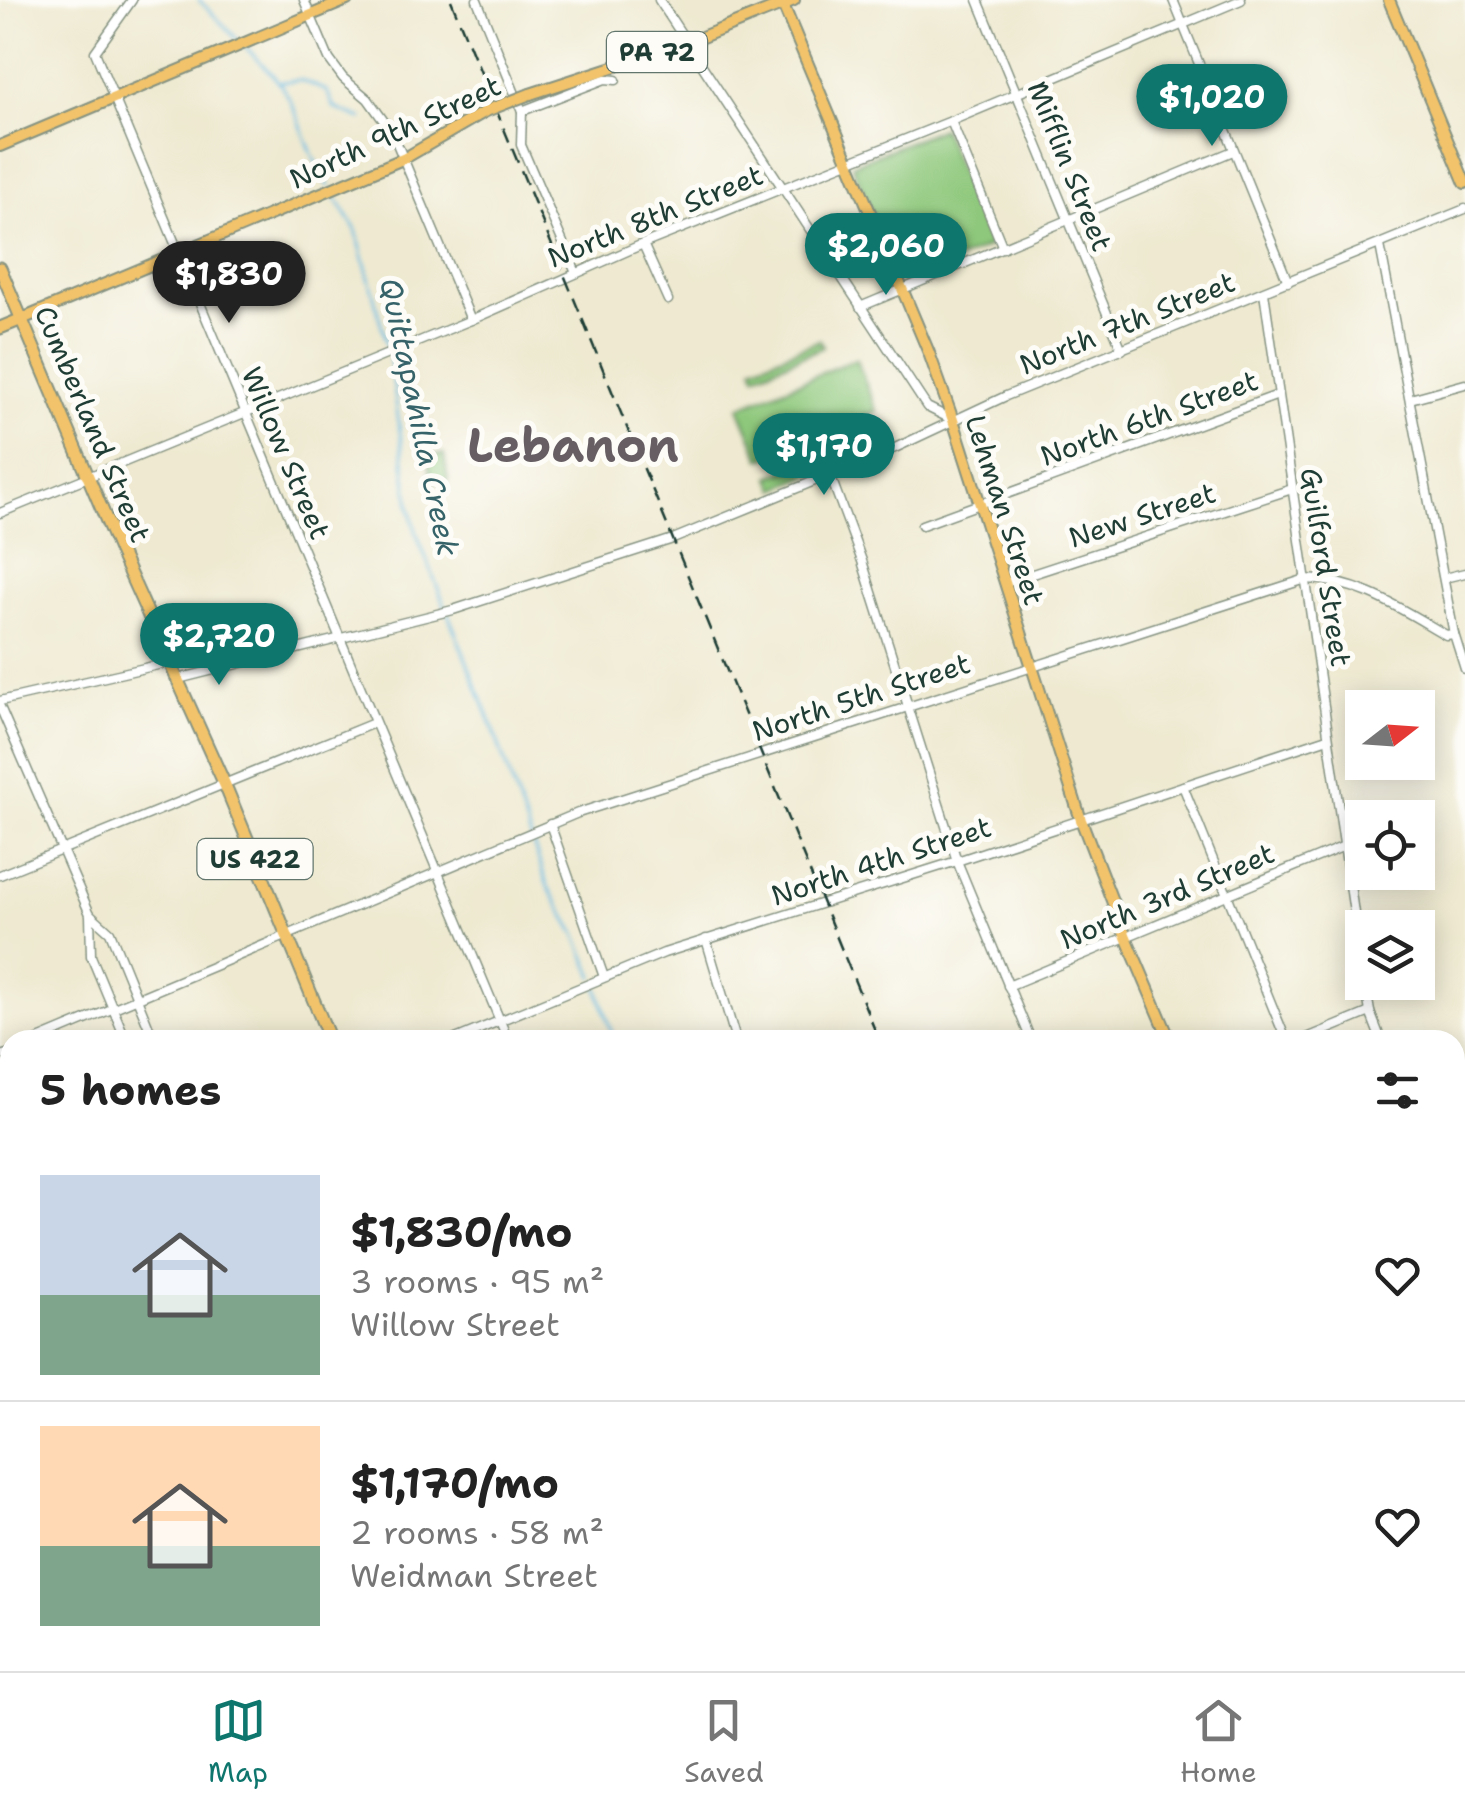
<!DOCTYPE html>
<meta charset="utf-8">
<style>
:root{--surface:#fff;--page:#f6f6f6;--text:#222;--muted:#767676;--line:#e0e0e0;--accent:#0f766e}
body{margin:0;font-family:"Shantell Sans",sans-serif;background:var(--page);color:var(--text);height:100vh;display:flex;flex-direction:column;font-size:38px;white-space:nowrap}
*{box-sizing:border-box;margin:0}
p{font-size:32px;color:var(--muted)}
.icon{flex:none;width:55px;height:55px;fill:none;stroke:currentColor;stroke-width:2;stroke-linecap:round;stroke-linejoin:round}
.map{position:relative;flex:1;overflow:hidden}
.sheet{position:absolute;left:0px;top:1030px;width:1465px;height:642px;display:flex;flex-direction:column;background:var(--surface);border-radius:30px 30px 0 0;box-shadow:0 5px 25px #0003}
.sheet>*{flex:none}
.needle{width:65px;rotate:73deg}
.fabs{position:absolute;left:1345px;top:690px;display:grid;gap:20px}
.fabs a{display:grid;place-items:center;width:90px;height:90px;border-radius:0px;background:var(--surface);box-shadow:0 5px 25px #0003;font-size:50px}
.price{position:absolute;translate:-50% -85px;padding:0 22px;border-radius:35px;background:var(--accent);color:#fff;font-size:32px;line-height:65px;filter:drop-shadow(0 2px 5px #0008)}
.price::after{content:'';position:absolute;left:50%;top:60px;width:30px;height:22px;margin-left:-15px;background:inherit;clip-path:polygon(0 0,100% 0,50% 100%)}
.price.selected{background:#222;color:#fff}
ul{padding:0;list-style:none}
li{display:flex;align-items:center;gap:30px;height:250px;padding:0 40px}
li+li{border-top:2px solid var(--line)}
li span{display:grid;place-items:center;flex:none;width:280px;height:200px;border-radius:0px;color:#555}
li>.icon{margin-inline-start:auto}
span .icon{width:120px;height:120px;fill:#fffc;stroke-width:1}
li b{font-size:42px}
h2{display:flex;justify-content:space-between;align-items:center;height:120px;padding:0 40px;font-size:42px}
.dock{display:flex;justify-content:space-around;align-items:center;height:140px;border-top:2px solid var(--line);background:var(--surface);font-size:28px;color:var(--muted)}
.dock a{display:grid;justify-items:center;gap:5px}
.dock .selected{color:var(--accent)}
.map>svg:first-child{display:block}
</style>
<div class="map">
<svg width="1465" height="1671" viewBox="0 0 1465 1671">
<rect width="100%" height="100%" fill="#fdfcf7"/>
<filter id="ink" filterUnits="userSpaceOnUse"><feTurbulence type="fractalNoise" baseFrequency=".01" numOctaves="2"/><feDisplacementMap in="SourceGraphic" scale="20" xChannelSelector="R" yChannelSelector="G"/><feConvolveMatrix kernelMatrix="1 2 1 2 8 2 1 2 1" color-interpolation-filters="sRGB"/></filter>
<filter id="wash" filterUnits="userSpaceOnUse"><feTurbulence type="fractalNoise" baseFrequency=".0048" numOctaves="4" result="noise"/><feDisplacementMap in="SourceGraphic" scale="40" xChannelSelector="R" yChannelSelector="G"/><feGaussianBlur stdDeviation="2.25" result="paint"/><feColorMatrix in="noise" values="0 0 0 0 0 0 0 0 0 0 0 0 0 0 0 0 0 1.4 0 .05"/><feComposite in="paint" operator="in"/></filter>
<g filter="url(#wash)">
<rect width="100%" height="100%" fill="#eee9d0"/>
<g fill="#8ec87c" stroke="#568258" stroke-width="2.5">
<polygon points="942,128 990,246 902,283 852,165"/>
<polygon points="820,340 823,347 756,375 753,367"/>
<polygon points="856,359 877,411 761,459 739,407"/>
<polygon points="885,430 891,441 776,489 770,477"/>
<polygon points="444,454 448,480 432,483 428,456"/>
<polygon points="317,1663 392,1663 396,1671 321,1671"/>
</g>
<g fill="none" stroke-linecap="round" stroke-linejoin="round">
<g stroke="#68bce4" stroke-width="2.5">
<polyline points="199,0 238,40"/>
<path d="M244,46C260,62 279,78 290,100C304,129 311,159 329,186"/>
<polyline points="279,82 300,80 327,91 334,108 362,119"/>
<polyline points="333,193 356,230 388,349"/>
<polyline points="390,357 410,507 417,535 493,728 548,887 576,934 594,977"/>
<polyline points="596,984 614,1040"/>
<polyline points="787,1662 790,1671"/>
</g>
</g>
</g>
<g filter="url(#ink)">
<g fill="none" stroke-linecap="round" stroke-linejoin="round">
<g stroke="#869382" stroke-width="11">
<g id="minor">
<polyline points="132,0 95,52 508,1040"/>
<polyline points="304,0 329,59 343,78 368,99 393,134 471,320"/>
<polyline points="477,0 522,111 521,145 576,273"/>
<polyline points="659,0 927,407 953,420"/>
<polyline points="978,0 1122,350"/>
<polyline points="1173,0 1288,282"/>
<polyline points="522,111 605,79 616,80"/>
<polyline points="951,121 1003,248"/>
<polyline points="643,244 668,300"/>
<polyline points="1380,245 1454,634 1465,669"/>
<polyline points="1264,292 1362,968"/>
<polyline points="860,307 1233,151"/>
<polyline points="1410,399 1465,384"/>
<polyline points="830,475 862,561 957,861 1031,1040"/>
<polyline points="0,513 471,320 643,244 951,121 1241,0"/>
<polyline points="922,525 1278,395"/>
<polyline points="1444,578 1465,573"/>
<polyline points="1005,583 1292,489"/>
<polyline points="178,679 453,610 673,539 895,448 1006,396 1465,209"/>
<polyline points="0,701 171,662"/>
<polyline points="0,707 90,914 91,956 126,1040"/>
<polyline points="1183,786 1286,1040"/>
<polyline points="550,824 604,977"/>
<polyline points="0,875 374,723"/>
<polyline points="90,914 110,932 154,1040"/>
<polyline points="706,939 736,1040"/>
<polyline points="1365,982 1370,1012 1381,1040"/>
<polyline points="1008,986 1342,847"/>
<path d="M38,1040L578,813L1306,579C1359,580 1401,609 1446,635L1454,634"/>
<polyline points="453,1040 664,953 957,861 1328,738"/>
<polyline points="1302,1040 1370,1012"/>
<polyline points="0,1056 10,1053"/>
<polyline points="1455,1219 1465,1243"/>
<polyline points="0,1229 10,1225"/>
<polyline points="1455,1311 1465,1307"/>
<polyline points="0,1405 10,1400"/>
<polyline points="0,1513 10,1539"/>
<polyline points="0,1582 10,1578"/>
<polyline points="92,1662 96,1671"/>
<polyline points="402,1662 405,1671"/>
<polyline points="1178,1662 1182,1671"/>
<polyline points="1272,1662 1275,1671"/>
</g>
</g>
<g stroke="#869382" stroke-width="14">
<g id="major">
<polyline points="781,0 929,353 953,420 1081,820 1126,937 1170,1040"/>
<polyline points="1389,0 1465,183"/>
<polyline points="530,94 687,43 794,0"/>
<polyline points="0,146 347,0"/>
<polyline points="22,319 405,158 486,111"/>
<polyline points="1455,1399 1465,1395"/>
<polyline points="1411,1662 1413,1671"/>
<polyline points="500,1671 529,1662"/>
</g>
</g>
<g stroke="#869382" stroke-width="15">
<g id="highway">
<polyline points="0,268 120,552 225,785 330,1040"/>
<polyline points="0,328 22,319"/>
<polyline points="0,1156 10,1180"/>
<polyline points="215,1662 219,1671"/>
<polyline points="606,1662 610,1671"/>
</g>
</g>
<use href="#minor" stroke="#fff" stroke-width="8"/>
<use href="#major" stroke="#f2c36a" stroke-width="10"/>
<use href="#highway" stroke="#f2c36a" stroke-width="11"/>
<g stroke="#1f3d34" stroke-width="2.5" stroke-dasharray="15 8" stroke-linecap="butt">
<polyline points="451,0 879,1040"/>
<polyline points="1142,1662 1145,1671"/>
</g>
<g stroke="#869382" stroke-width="14" stroke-linecap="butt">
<polyline id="major-bridge" points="486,111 530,94"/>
</g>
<use href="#major-bridge" stroke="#f2c36a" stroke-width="10"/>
</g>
</g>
<g text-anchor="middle" stroke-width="10" stroke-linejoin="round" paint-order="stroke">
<g fill="#fdfcf7" stroke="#62766e" stroke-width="2.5">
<rect x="607" y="32" width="100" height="40" rx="8"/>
<rect x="197.5" y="839" width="115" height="40" rx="8"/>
</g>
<g font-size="25" font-weight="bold" fill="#1f3d34">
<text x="657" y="61">PA 72</text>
<text x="255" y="868">US 422</text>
</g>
<g font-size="28" fill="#1f3d34" stroke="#fdfcf7">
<text transform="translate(395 132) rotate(-25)" y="10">North 9th Street</text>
<text transform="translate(1070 166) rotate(68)" y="10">Mifflin Street</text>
<text transform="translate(655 216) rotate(-22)" y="10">North 8th Street</text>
<text transform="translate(1127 323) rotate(-22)" y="10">North 7th Street</text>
<text transform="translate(1149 418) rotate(-20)" y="10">North 6th Street</text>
<text transform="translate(93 424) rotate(67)" y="10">Cumberland Street</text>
<text transform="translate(286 453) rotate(67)" y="10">Willow Street</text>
<text transform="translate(1005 510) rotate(72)" y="10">Lehman Street</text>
<text transform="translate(1142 515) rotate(-18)" y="10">New Street</text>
<text transform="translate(1326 567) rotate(81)" y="10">Guilford Street</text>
<text transform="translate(861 697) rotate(-18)" y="10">North 5th Street</text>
<text transform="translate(881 861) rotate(-18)" y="10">North 4th Street</text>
<text transform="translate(1167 896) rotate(-23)" y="10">North 3rd Street</text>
</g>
<g font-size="30" font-style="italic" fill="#356369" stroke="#fdfcf7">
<text transform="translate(419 417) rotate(78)" y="10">Quittapahilla Creek</text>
</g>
<g font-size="48" font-weight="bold" fill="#665e63" stroke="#fdfcf7">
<text x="573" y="462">Lebanon</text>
</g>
</g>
</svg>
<div class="fabs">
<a><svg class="needle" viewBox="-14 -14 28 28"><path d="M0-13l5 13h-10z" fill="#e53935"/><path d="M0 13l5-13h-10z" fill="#767676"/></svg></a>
<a><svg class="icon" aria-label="locate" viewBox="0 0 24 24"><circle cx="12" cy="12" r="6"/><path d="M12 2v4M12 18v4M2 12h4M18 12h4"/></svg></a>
<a><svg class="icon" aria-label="layers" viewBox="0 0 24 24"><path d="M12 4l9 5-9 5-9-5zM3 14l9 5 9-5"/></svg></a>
</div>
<b class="price" style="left:1212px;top:149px">$1,020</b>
<b class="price" style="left:886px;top:298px">$2,060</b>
<b class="price selected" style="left:229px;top:326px">$1,830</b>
<b class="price" style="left:824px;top:498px">$1,170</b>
<b class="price" style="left:219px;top:688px">$2,720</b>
<section class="sheet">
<h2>5 homes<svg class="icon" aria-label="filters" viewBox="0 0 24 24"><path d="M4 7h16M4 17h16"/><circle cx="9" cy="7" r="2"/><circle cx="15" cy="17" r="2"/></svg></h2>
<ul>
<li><span style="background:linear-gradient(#c9d6e8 60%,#7fa58c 0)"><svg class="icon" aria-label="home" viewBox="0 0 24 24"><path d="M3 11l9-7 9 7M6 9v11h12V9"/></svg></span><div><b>$1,830/mo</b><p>3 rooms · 95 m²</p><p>Willow Street</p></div><svg class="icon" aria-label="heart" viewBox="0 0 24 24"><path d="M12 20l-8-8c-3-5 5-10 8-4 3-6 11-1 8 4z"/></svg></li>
<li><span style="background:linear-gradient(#ffd9b3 60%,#7fa58c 0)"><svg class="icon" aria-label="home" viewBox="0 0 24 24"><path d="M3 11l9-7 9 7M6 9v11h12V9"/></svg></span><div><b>$1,170/mo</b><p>2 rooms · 58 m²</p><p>Weidman Street</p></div><svg class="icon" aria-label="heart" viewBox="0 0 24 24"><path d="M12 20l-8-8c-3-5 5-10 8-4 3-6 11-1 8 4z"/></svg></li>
</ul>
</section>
</div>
<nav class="dock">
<a class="selected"><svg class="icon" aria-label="map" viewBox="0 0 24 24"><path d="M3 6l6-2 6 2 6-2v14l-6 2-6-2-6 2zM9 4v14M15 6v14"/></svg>Map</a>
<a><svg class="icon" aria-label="saved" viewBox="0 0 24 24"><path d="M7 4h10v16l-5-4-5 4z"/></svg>Saved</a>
<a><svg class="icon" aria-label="home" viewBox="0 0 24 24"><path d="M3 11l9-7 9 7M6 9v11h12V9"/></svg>Home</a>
</nav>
